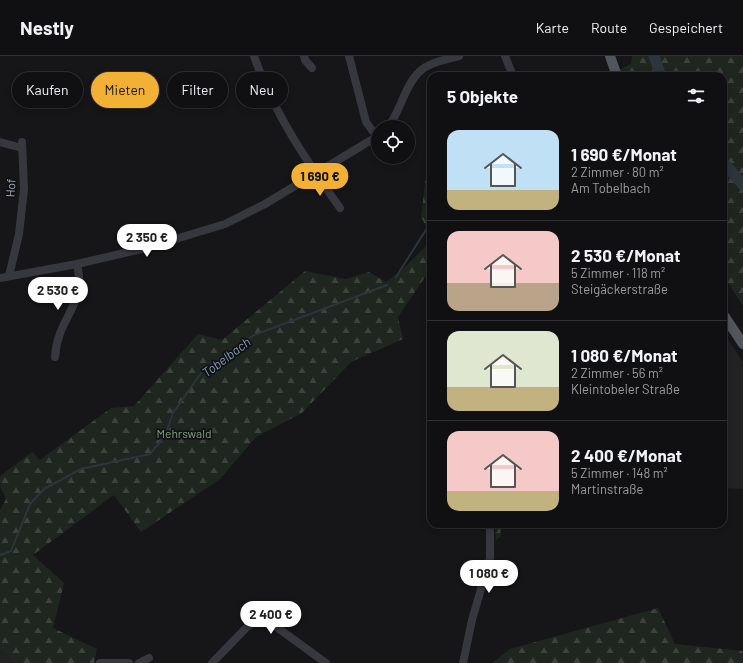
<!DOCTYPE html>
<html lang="de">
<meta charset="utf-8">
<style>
:root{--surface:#101012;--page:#1e1e20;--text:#f1f3f6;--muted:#9c9d9f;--line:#303032;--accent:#f2b134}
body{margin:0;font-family:Barlow,sans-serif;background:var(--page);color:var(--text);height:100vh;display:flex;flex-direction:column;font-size:15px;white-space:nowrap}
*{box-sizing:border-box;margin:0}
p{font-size:13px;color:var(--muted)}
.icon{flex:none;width:22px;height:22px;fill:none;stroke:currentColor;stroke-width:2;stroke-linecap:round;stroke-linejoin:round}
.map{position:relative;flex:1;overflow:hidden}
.details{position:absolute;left:427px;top:16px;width:300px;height:456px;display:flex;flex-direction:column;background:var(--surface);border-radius:12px;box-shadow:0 2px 6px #0003,0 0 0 1px var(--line)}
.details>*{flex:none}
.banner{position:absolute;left:12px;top:16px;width:355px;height:36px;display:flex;gap:8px}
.buttons{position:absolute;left:371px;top:64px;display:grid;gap:8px}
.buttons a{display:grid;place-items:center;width:44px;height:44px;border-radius:50%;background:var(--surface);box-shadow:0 2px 6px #0003,0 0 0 1px var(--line);font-size:20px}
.price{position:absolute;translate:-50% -34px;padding:0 9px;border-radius:14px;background:#fff;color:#222;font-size:13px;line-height:26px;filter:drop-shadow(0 1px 2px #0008)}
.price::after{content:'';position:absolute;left:50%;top:24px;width:12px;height:9px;margin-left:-6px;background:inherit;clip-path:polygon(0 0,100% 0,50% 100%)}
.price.on{background:var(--accent);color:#111}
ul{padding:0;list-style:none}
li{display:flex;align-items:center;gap:12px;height:100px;padding:0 20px}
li+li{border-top:1px solid var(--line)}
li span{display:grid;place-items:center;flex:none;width:112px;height:80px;border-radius:12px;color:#555}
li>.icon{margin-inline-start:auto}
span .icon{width:48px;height:48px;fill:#fffc;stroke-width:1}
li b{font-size:17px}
h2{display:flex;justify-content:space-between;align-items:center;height:48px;padding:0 20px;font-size:17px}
.tag{padding:0 14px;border-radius:18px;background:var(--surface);box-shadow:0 2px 6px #0003,0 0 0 1px var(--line);font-size:14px;line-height:36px}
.tag.on{background:var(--accent);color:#111}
header{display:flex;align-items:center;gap:24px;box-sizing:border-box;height:56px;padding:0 20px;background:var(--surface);border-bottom:1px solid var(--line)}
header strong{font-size:19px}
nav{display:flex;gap:22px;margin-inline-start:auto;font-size:14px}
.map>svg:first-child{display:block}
</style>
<header>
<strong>Nestly</strong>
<nav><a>Karte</a><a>Route</a><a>Gespeichert</a></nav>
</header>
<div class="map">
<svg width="743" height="607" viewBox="0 0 743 607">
<defs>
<pattern id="forest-firs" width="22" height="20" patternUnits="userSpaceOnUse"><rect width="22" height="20" fill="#1e261f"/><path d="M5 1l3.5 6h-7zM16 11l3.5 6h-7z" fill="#3c433d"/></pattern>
</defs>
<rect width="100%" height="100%" fill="#161618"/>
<g fill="#222225">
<polygon points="723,276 743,306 743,433 723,432"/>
<polygon points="0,594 14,607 0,607"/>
</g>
<g fill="url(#forest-firs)">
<polygon points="632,0 743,0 743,250 723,219 723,20 607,20 631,8"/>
<polygon points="431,109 431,179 421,161 427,111"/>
<polygon points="431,185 431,212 398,261 403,283 351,306 302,357 256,381 220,423 141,476 114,439 33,499 64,527 53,572 97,593 94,607 14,607 0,594 0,454 6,443 0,430 0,420 32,396 40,404 111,352 134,350 198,278 222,284 305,215 346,223 369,216 386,226 400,216"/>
<polygon points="495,468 500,468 501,480 496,484"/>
<polygon points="658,552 675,588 743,595 743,607 492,607 510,593"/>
</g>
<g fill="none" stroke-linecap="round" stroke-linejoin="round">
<g stroke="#2c353c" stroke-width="2">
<polyline points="659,20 661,20"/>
<polyline points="396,221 431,166"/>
<polyline points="0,499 11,495 30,448 44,433 81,413 150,398 165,380 173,357 201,317 254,279 387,229"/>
</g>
<g stroke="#2c353c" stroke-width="11">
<polyline points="654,0 661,20"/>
<polyline points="723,106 743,129"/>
</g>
<g stroke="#37383d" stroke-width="8">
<path d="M254,0C273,56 306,104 340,152"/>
<polyline points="304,0 305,4 312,12"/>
<polyline points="349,0 366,66 377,81"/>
<polyline points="505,0 513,20"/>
<path d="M388,71C394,64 397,55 401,47C416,11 423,9 459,0"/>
<polyline points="0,86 22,92"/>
<polyline points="9,220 19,178 24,133 22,86"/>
<polyline points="0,222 77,208 146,192 225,168 265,148 378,80"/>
<path d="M55,301C57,270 73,259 79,233C81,225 78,215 77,208"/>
<polyline points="100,607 129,607"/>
<polyline points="139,607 149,602"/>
<path d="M212,607L247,571C255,565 262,563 271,567L326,607"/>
<polyline points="463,607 472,564 490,502 490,468"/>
</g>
<g stroke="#53555c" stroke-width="10">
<polyline points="610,0 617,20"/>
<polyline points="723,258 743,288"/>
</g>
</g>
<g text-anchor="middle" stroke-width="3.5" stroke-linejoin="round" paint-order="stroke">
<g font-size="12" fill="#a8adb8" stroke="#111113">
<text transform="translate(11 132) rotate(-87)" y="4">Hof</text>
</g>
<g font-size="12" fill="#7fa381" stroke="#111113">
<text x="184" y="382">Mehrswald</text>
</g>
<g font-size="13" font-style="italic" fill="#7f9bb3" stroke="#111113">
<text transform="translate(226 301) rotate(-37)" y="5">Tobelbach</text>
</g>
</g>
</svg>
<div class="buttons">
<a><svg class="icon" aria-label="locate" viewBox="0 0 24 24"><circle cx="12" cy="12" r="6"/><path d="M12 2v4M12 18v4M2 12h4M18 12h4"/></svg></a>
</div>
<b class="price on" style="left:320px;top:141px">1 690 €</b>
<b class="price" style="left:147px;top:202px">2 350 €</b>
<b class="price" style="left:58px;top:255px">2 530 €</b>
<b class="price" style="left:489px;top:538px">1 080 €</b>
<b class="price" style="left:271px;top:579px">2 400 €</b>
<div class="banner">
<a class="tag">Kaufen</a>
<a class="tag on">Mieten</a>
<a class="tag">Filter</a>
<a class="tag">Neu</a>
</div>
<section class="details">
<h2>5 Objekte<svg class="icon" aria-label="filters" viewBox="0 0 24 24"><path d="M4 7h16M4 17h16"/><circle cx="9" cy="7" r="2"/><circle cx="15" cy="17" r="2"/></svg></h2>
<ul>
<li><span style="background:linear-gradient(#bfe0f5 75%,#c2b280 0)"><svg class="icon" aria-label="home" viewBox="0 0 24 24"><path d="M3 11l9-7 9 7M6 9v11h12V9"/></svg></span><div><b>1 690 €/Monat</b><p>2 Zimmer · 80 m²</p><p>Am Tobelbach</p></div></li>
<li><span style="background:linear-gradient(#f6c9c9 65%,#b9a48a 0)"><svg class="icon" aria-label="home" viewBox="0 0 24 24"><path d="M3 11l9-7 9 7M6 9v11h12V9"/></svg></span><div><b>2 530 €/Monat</b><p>5 Zimmer · 118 m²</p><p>Steigäckerstraße</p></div></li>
<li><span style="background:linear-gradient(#dfe7d0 70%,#c2b280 0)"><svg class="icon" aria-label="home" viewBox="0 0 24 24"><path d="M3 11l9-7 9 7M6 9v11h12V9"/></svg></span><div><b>1 080 €/Monat</b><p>2 Zimmer · 56 m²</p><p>Kleintobeler Straße</p></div></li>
<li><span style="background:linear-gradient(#f6c9c9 75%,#c2b280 0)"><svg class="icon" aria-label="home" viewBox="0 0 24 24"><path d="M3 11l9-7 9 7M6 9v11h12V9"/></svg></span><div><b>2 400 €/Monat</b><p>5 Zimmer · 148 m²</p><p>Martinstraße</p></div></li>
</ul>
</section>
</div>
